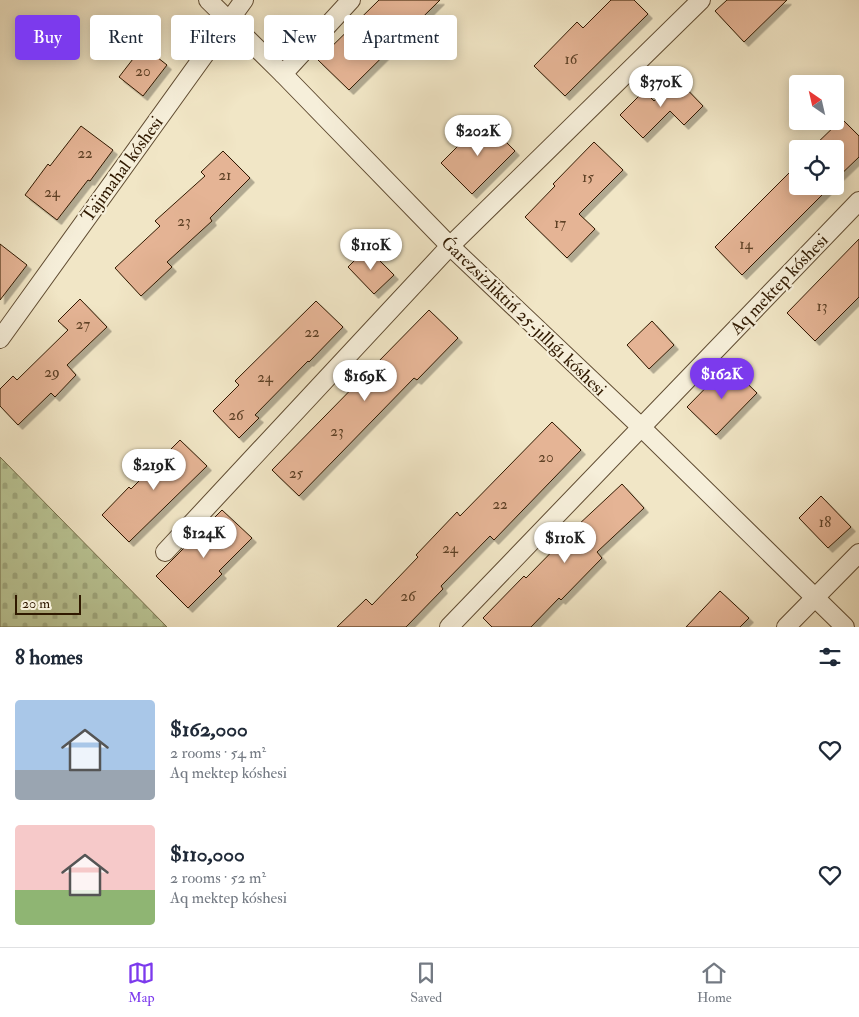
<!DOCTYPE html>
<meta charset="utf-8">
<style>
:root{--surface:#fff;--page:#f6f6f7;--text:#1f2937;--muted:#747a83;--line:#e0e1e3;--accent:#7c3aed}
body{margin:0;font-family:"IM FELL Double Pica",serif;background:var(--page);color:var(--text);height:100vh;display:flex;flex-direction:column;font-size:19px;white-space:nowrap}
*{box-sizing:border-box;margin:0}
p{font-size:16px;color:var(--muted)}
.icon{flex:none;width:28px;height:28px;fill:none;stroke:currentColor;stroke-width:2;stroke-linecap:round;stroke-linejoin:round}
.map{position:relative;height:627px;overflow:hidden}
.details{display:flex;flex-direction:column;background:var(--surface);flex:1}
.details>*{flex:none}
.guide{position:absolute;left:15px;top:15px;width:500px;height:45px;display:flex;gap:10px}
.needle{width:32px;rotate:326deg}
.fabs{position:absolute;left:789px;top:75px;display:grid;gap:10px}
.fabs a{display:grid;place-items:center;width:55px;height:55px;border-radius:5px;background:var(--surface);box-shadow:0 2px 12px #0003;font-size:25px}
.scale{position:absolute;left:15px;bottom:12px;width:66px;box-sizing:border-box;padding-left:5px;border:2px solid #301900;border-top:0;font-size:14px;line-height:18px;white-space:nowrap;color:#301900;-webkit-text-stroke:4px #f6efda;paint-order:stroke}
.price{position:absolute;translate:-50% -42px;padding:0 11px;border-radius:18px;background:#fff;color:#222;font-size:16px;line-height:32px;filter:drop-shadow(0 1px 2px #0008)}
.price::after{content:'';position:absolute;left:50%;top:30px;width:15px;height:11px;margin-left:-8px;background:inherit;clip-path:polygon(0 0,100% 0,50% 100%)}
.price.active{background:var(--accent);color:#fff}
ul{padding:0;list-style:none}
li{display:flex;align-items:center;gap:15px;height:125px;padding:0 15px}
li span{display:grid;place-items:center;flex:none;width:140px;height:100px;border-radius:5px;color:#555}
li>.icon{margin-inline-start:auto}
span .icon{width:60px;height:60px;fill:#fffc;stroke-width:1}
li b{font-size:21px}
h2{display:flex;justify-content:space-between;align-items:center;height:60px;padding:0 15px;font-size:21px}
.chip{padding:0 18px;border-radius:5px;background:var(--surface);box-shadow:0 2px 12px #0003;font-size:18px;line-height:45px}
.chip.active{background:var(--accent);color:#fff}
.tabs{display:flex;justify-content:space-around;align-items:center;height:70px;border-top:1px solid var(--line);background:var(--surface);font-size:14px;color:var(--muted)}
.tabs a{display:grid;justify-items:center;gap:2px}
.tabs .active{color:var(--accent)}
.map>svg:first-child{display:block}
</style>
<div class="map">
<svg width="859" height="627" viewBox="0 0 859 627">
<defs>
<pattern id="cemetery-stones" width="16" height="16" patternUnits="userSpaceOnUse" patternTransform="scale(1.25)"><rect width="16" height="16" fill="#bac595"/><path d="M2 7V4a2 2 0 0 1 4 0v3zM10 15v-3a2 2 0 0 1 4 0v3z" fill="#a0a97f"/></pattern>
<filter id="shadow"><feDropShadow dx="4.5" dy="4.5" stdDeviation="0" flood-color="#0004"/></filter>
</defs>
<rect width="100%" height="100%" fill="#f1e6c6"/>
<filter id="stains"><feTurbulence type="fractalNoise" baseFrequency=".004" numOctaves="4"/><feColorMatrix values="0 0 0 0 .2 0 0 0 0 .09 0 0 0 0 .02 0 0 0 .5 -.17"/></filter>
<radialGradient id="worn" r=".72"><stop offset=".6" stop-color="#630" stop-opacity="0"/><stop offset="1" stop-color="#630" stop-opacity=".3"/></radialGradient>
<polygon fill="url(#cemetery-stones)" stroke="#756f4a" points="0,457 167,627 0,627"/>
<g fill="#e5b495" stroke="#301900" filter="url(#shadow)">
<polygon points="379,0 440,0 349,90 318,60"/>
<polygon points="611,0 634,0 648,14 565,96 534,66 577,22 583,28"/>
<polygon points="727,0 787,0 744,42 715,11"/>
<polygon points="143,46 167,65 143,96 119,77"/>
<polygon points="677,79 703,106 684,125 670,111 643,138 620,115 644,91 654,101"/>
<polygon points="842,119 859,136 859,157 835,180 835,149 811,149"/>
<polygon points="484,120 515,151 472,194 441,163"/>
<polygon points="81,126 113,150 90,181 88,180 57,220 25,195 48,164 50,166"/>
<polygon points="594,142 623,170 579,214 595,229 567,258 525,217 555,186 553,184"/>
<polygon points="223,151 250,178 210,218 212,221 167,262 172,267 141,296 115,268 160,226 155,221 205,176 201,172"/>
<polygon points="798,164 798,186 831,186 742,275 715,247"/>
<polygon points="859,239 859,297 815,341 787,313"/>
<polygon points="0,244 27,265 0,300"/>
<polygon points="367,248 394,275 374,294 348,267"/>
<polygon points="80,299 107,327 67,365 76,375 55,397 51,393 18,425 0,406 0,389 13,376 17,380 68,330 58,321"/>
<polygon points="316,301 343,327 309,362 308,361 255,415 259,418 239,438 213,411 239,385 235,381"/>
<polygon points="429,310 458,338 417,380 414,378 299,496 272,470"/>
<polygon points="652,321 674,345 649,369 627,345"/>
<polygon points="728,365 757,393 716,435 687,407"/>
<polygon points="552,422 581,450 494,540 490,536 441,586 443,589 406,627 337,627 366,599 372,605 418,557 416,555 457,512 460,516"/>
<polygon points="180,440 207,466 129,542 102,515 129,487 131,489"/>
<polygon points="622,484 644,508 597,552 602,558 561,600 559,598 531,627 492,627 483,618 524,576 526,578 577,526"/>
<polygon points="821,496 851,527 828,548 799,518"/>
<polygon points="222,510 252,538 219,571 222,574 188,608 156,576"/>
<polygon points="720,591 749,618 740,627 686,627"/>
</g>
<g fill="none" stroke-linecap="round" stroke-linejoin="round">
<g stroke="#604c32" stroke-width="20">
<g id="street">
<polyline points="208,0 283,74 450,246 641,427 845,627"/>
<polyline points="283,74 351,0"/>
<polyline points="0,339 244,0"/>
<polyline points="165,552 450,246 701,0"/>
<polyline points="449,627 859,201"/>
<polyline points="786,627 859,553"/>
</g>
</g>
<use href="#street" stroke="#f6efda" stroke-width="18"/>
</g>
<g text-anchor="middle" stroke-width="4.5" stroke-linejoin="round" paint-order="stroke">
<g font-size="15" fill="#5d4025">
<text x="571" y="64">16</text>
<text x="143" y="76">20</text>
<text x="85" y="158">22</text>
<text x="225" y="180">21</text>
<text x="588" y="182">15</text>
<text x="52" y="197">24</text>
<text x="184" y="226">23</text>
<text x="560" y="228">17</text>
<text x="746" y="249">14</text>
<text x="822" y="311">13</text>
<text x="83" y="329">27</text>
<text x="312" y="337">22</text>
<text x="52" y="377">29</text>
<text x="265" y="382">24</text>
<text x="236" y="420">26</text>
<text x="337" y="436">23</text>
<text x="546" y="462">20</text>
<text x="296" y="478">25</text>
<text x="500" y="509">22</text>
<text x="825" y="527">18</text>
<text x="450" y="553">24</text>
<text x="408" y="601">26</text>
</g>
<g font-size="18" fill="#301900" stroke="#f6efda">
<text transform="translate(122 169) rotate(-54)" y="6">Tajimahal kóshesi</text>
<text transform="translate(779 284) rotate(-46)" y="6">Aq mektep kóshesi</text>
<text transform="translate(524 316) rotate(44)" y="6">Ǵarezsizliktiń 25-jıllıǵı kóshesi</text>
</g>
</g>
<rect width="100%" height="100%" filter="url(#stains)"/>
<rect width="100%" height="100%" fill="url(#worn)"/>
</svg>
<div class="fabs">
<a><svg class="needle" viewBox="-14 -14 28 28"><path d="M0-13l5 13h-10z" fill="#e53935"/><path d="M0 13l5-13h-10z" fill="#747a83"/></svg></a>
<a><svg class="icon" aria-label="locate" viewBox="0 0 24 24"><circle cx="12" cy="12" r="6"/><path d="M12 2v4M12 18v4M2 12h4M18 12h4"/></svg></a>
</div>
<div class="scale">20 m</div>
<b class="price" style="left:661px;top:108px">$370K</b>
<b class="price" style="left:478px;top:157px">$202K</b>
<b class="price" style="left:371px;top:271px">$110K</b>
<b class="price active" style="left:722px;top:400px">$162K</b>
<b class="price" style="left:365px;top:402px">$169K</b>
<b class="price" style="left:154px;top:491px">$219K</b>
<b class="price" style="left:204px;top:559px">$124K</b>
<b class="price" style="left:565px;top:564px">$110K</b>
<div class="guide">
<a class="chip active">Buy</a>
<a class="chip">Rent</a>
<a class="chip">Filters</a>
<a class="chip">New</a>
<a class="chip">Apartment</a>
</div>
</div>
<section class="details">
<h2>8 homes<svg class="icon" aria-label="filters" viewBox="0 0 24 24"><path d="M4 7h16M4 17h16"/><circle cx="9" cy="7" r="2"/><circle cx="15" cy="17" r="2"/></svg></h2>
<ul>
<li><span style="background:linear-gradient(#a9c7e8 70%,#9aa5b1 0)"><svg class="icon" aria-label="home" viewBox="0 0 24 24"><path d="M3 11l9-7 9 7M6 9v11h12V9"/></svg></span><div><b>$162,000</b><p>2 rooms · 54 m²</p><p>Aq mektep kóshesi</p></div><svg class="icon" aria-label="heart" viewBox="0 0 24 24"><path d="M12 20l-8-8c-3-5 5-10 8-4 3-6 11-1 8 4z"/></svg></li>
<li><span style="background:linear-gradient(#f6c9c9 65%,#8fb573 0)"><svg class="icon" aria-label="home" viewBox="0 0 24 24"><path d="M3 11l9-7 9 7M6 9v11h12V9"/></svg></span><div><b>$110,000</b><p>2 rooms · 52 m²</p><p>Aq mektep kóshesi</p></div><svg class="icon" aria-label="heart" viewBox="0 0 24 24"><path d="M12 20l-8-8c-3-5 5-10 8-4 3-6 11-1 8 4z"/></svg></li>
</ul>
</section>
<nav class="tabs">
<a class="active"><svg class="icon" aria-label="map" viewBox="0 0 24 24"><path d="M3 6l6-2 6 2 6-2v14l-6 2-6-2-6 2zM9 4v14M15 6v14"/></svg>Map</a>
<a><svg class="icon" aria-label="saved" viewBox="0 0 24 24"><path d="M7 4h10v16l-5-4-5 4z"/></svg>Saved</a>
<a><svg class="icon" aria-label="home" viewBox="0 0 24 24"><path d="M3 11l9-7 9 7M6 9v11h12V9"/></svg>Home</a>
</nav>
